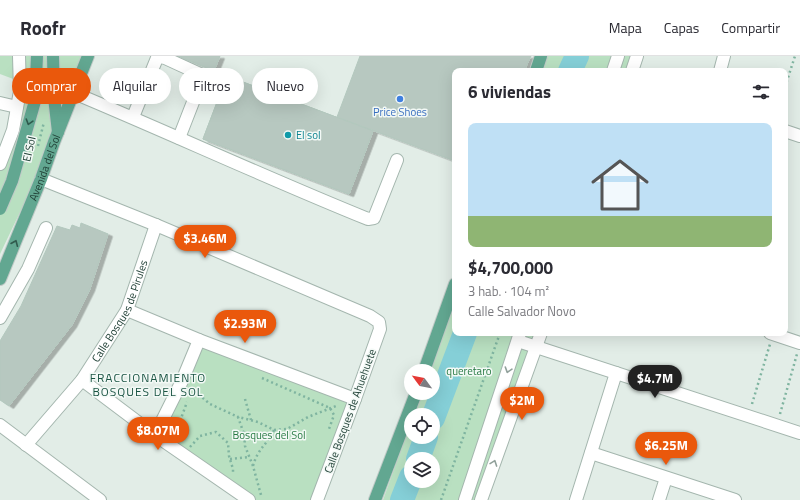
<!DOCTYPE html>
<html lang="es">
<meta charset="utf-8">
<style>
:root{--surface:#fff;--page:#f7f7f7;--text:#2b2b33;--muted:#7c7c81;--line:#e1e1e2;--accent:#ea580c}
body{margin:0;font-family:"Titillium Web",sans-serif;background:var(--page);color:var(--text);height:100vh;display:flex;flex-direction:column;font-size:15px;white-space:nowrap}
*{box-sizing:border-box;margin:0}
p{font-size:13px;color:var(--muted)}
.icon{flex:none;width:22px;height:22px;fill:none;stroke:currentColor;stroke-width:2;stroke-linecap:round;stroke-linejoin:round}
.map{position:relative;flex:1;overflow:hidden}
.sheet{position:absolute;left:452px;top:12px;width:336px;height:268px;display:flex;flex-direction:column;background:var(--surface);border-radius:8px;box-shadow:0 4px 16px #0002}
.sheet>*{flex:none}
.guide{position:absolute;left:12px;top:12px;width:380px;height:36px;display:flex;gap:8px}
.needle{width:26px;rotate:302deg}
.buttons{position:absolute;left:404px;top:308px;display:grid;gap:8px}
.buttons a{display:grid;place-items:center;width:36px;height:36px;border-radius:50%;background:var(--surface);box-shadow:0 4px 16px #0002;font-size:20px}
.price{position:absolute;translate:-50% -34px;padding:0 9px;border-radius:14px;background:var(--accent);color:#fff;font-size:13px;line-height:26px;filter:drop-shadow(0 1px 2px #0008)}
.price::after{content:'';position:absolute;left:50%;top:24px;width:12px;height:9px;margin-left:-6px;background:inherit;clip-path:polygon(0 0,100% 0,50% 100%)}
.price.on{background:#222;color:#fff}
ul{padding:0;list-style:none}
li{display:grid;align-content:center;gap:8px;height:212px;padding:0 16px}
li+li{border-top:1px solid var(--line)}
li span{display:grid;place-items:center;height:124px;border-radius:8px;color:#555}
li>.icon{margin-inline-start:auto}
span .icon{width:72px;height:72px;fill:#fffc;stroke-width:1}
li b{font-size:17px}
h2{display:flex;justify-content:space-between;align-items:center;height:48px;padding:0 16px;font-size:17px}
.tag{padding:0 14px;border-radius:18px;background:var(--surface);box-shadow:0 4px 16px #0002;font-size:14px;line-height:36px}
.tag.on{background:var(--accent);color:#fff}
header{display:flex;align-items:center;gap:24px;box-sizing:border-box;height:56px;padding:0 20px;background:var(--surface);border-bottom:1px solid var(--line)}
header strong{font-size:19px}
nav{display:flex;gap:22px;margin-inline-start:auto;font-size:14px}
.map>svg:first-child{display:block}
</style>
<header>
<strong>Roofr</strong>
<nav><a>Mapa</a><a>Capas</a><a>Compartir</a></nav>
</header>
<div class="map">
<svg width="800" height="444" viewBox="0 0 800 444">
<defs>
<filter id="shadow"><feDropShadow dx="4.5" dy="2.5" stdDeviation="0" flood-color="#0004"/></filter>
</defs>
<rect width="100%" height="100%" fill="#e2ede7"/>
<g fill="#b9e0c1" fill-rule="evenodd">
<polygon points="0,0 87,0 55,83 0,198 0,101 14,51 16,24 0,18"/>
<polygon points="548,0 618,0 613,15 541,15"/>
<polygon points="621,0 633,0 628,15 615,15"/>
<path d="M455,240V277H520L464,444H383L411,366V381H433V359H413L421,337H433V315H429ZM411,403H433V425H411Z"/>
<polygon points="526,277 536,277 477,444 469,444"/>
<polygon points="199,284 355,343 317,444 249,444 155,379"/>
</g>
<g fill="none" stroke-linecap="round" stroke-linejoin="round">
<g stroke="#85cfd7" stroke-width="24">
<polyline points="570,15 577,0"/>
<polyline points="433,362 465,277"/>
<polyline points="418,403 426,381"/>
<polyline points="402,444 411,421"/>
</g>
</g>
<g fill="#b7c8c0" stroke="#b3c8be" filter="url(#shadow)">
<polygon points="178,0 220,0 214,15"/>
<polygon points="360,0 531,0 524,15 455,15 455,105 337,61"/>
<polygon points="227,20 373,75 349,138 203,83"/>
<polygon points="227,20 373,75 349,138 203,83"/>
<polygon points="81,167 108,178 90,233 72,269 9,350 0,344 0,285 21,250 57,170 70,174 72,169 80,172"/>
</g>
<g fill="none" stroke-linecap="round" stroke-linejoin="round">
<g stroke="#a4b6ae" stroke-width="14">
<g id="minor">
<polyline points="613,15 618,0"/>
<polyline points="632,15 637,0"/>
<polyline points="720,15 724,0"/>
<path d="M74,37C172,78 269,123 368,163L374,162L397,104"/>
<polyline points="0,47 17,51"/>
<polyline points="133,61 157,2 160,1 165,2 202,19 202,23 179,82"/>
<polyline points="785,75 800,80"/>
<polyline points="0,108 13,74 20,35 19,0"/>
<polyline points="41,123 156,169 370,260 379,266 380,273 355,343 317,444"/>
<polyline points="127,254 199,284 355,343"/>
<polyline points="0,262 28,213 46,172"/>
<polyline points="770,277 800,287"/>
<polyline points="518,285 800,377"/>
<polyline points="82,324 155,379 249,444"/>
<polyline points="0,369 100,444"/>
<polyline points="155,379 182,325 199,284"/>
<path id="s1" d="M26,389L82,324L127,254L156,169"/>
<polyline points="591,397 735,444"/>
<polyline points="465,444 520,277"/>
<polyline points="481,444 541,277"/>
<polyline points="576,444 616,317"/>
<polyline points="659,444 666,422"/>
</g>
</g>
<g stroke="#c1cac7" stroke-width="14">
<g id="major">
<polyline points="53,0 54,41 58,76"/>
<polyline points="536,15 541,0"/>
<path id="s2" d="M0,223L41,123L54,86L88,0"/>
<polyline points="424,315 455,228"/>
<polyline points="375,444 416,337"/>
</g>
</g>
<g stroke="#7fb4a0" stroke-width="2.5" stroke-dasharray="2 3" stroke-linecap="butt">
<polyline points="785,31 795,0"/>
<polyline points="38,90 44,66"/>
<polyline points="262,322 330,352 334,359 329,373"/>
<polyline points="191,332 210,348 238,361"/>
<polyline points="245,343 251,364"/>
<polyline points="752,348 770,288"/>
<polyline points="780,358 797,298"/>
<polyline points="274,374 287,373 308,361 336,350"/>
<polyline points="175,379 187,346"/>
<polyline points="190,391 200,380 216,376 228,387 229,400 233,413 233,418"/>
<polyline points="230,403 250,401"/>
<path d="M253,410C258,392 267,389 274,374L258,366L238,361L244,378L245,390L253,410L261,439"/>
<polyline points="441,444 500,277"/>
</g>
<use href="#minor" stroke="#fff" stroke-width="12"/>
<use href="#major" stroke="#62a791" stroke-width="12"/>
<g stroke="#c1cac7" stroke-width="14" stroke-linecap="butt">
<polyline id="major-bridge" points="0,153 12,125 35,45 37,0"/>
</g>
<use href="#major-bridge" stroke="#62a791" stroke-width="12"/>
</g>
<defs><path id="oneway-chevron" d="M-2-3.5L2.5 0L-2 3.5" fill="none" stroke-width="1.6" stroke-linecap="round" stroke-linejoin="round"/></defs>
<g stroke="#305a4d">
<use href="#oneway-chevron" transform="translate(29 66) rotate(107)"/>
<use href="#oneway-chevron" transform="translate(15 187) rotate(-67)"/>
</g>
<g stroke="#90a09a">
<use href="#oneway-chevron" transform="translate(508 314) rotate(108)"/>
<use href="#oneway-chevron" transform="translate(494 407) rotate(-70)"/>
</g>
<circle fill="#3f7fe0" stroke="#f3f9f6" stroke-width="1.5" cx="400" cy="43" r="4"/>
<circle fill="#0f9aa8" stroke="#f3f9f6" stroke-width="1.5" cx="288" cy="79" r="4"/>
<g text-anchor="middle" stroke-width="3" stroke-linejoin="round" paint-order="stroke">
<g font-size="11" fill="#366cbe" stroke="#f3f9f6">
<text x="400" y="60">Price Shoes</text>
</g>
<g font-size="11" fill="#0d838f" stroke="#f3f9f6" text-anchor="start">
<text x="296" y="83">El sol</text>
</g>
<g font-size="11" fill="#204036" stroke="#f3f9f6">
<text transform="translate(29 93) rotate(-77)" y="4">El Sol</text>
<text dy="4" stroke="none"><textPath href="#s2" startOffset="120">Avenida del Sol</textPath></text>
<text dy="4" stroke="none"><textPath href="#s1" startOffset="165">Calle Bosques de Pirules</textPath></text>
<text transform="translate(350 355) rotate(-70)" y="4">Calle Bosques de Ahuehuete</text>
</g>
<g font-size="11" fill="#277a43" stroke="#f3f9f6">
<text x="469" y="319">queretaro</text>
<text x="269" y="383">Bosques del Sol</text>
</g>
<g font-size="12" letter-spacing="1" fill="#1a5443" stroke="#f3f9f6">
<text x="148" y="326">FRACCIONAMIENTO<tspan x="148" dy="14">BOSQUES DEL SOL</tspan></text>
</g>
</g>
</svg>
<div class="buttons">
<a><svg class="needle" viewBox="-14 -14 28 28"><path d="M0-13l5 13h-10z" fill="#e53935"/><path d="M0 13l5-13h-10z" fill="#7c7c81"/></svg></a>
<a><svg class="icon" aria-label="locate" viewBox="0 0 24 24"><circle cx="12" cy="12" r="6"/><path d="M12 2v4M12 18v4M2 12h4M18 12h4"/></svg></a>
<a><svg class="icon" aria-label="layers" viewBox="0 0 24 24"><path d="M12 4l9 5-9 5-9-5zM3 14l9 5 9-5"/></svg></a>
</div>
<b class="price" style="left:205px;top:203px">$3.46M</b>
<b class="price" style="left:245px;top:288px">$2.93M</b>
<b class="price on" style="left:655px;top:343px">$4.7M</b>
<b class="price" style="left:522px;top:365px">$2M</b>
<b class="price" style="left:158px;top:395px">$8.07M</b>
<b class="price" style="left:666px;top:410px">$6.25M</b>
<div class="guide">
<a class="tag on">Comprar</a>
<a class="tag">Alquilar</a>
<a class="tag">Filtros</a>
<a class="tag">Nuevo</a>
</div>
<section class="sheet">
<h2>6 viviendas<svg class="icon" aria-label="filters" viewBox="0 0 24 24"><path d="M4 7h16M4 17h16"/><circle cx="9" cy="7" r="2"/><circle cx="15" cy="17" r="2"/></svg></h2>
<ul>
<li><span style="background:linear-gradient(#bfe0f5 75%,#8fb573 0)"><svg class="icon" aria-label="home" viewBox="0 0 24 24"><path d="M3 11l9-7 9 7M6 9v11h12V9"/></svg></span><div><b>$4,700,000</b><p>3 hab. · 104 m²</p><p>Calle Salvador Novo</p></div></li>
</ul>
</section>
</div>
